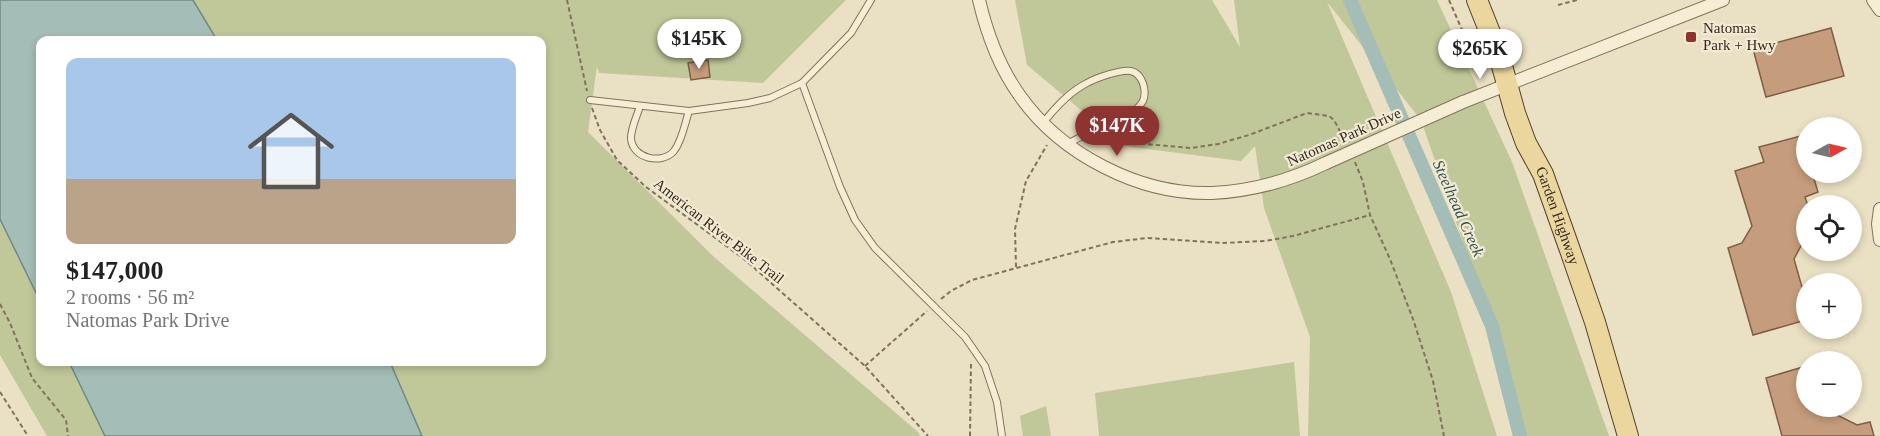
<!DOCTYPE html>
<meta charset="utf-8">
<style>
:root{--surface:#fff;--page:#f6f6f6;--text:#222;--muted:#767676;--line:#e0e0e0;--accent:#8d3330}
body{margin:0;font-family:Georgia,serif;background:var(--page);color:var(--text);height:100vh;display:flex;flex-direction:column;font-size:22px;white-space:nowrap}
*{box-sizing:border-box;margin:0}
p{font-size:20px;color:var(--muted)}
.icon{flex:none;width:33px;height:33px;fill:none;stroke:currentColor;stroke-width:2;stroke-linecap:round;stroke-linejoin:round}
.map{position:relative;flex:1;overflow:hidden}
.sheet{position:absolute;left:36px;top:36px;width:510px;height:330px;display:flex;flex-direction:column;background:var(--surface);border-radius:12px;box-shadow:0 3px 9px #0003}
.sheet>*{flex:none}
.needle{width:39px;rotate:82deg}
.fabs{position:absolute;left:1796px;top:117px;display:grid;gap:12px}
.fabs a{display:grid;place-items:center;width:66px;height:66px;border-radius:50%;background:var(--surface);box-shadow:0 3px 9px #0003;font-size:30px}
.price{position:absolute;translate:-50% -51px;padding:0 14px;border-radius:21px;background:#fff;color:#222;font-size:20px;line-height:39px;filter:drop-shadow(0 2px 3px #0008)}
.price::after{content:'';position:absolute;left:50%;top:36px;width:18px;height:14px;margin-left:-9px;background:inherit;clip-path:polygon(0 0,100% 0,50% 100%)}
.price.selected{background:var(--accent);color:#fff}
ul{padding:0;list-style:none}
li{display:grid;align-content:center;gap:12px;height:318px;padding:0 30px}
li+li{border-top:2px solid var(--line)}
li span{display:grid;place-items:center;height:186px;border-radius:12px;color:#555}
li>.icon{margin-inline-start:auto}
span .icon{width:108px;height:108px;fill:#fffc;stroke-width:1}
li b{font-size:26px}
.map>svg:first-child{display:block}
</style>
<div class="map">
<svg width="1880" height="436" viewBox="0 0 1880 436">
<rect width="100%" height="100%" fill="#eae0c3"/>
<g fill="#c0c798">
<polygon points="193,0 846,0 763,83 599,73 597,66 588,132 714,257 918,432 920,436 422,436 390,362 542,362 542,40 217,40"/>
<polygon points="1015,0 1212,0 1240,47 1234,0 1437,0 1512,162 1609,436 1521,436 1492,326 1421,120 1327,2 1451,292 1497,436 1308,436 1310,337 1264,208 1255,146 1241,161 1124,146 1027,65"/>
<polygon points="0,219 40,301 40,362 69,362 105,436 47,436 0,355"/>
<polygon points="1294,362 1300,436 1099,436 1095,393"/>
<polygon points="1046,406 1051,436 1023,436 1020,416"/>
</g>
<g fill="#a5bdb7" stroke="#6d8b84" stroke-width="1.5">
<polygon points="0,0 193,0 217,40 40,40 40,301 0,219"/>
<polygon points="69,362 390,362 422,436 105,436"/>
</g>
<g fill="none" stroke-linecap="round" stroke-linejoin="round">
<polyline stroke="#a5bdb7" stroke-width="14" points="1350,0 1492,326 1520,436"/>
</g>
<g fill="#c69d7c" stroke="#805e43" stroke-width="1.5">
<polygon points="1831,28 1844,76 1766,97 1753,49"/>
<polygon points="708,60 710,77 691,80 688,63"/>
<polygon points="1801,136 1806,151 1806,172 1812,172 1818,192 1805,197 1808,206 1806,206 1806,241 1803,242 1794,259 1806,301 1806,320 1753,335 1728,248 1742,243 1752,226 1735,171 1764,162 1759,147"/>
<polygon points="1806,366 1806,406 1836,406 1839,416 1857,425 1870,422 1874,436 1782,436 1766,378"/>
</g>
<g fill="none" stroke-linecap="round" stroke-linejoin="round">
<g stroke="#83725b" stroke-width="8">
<g id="service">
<polyline points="802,83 840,187 855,220 875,248 965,337 985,366 997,402 1002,436"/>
<polyline points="590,100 689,111 748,103 770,98 802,83 851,33 871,0"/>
<path d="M640,106C637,116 631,128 631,138C632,159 662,165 674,151C682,141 685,123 689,111"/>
<path d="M1043,123C1055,108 1069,92 1087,83C1096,78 1121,69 1131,71C1143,74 1147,91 1143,101C1141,105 1136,109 1134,112C1116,128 1088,130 1068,144"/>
</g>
</g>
<g stroke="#83725b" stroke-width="14">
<g id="minor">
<path d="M979,0C987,34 999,67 1020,96C1061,154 1139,195 1212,193C1251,191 1291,180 1326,163"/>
<polyline points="1873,0 1880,10"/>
<polyline points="1463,102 1723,0"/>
<polyline points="1880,209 1878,224 1880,240"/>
</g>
</g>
<g stroke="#51402f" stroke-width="22">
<g id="primary">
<path id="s1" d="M1477,0L1499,55L1515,113L1526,143L1543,174L1570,250L1595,322L1628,436"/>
</g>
</g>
<g stroke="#83725b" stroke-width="2" stroke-dasharray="4.5 3" stroke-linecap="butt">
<polyline points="567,0 587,91"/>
<polyline points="1449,0 1466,39 1475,69"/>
<polyline points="1558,5 1577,0"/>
<polyline points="592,108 600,130 617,160 646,187 744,259 865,366 928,436"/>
<polyline points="1104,138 1111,141 1191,148 1218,144 1249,135 1307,113 1329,116 1334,120 1345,141"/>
<polyline points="1355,162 1363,182 1370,215 1390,259 1413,319 1433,381 1444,436"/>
<polyline points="1016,267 1015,229 1026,181 1047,145"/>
<polyline points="941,299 951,291 972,280 1113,242 1147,238 1222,243 1265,241 1293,236 1370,215"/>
<polyline points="0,304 10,323 32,378 66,420 68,436"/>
<polyline points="865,366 927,311"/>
<polyline points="0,392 28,436"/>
<polyline points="970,436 971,363"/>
</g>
<use href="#service" stroke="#f6edd5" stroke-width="6"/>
<use href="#minor" stroke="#f6edd5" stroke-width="12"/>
<use href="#primary" stroke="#ebd69d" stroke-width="20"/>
<g stroke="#83725b" stroke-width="14" stroke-linecap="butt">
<polyline id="minor-bridge" points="1326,163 1463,102"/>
</g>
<use href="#minor-bridge" stroke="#f6edd5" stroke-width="12"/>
</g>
<rect fill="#8d3330" stroke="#f2ead2" stroke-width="2" x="1685" y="31" width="12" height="12" rx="3"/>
<g text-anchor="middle" stroke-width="4.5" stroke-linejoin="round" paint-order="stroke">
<g font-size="15" fill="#342a1e" stroke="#f2ead2" text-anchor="start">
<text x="1703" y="33">Natomas<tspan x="1703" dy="17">Park + Hwy</tspan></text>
</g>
<g font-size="15" fill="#342a1e" stroke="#f2ead2">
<text transform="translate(1344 137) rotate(-24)" y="5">Natomas Park Drive</text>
<text dy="5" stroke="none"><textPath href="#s1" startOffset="231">Garden Highway</textPath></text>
<text transform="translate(719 231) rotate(38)" y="5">American River Bike Trail</text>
</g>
<g font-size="16" font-style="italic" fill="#2f5352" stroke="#f2ead2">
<text transform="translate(1459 208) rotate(66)" y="6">Steelhead Creek</text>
</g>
</g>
</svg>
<div class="fabs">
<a><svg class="needle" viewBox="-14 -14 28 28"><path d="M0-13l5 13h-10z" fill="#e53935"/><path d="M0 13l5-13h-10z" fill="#767676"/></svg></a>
<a><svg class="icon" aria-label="locate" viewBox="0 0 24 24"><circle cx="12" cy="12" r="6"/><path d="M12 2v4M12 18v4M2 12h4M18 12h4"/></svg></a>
<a>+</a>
<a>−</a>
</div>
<b class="price" style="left:699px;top:70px">$145K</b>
<b class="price" style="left:1480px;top:80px">$265K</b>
<b class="price selected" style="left:1117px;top:157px">$147K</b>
<section class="sheet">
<ul>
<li><span style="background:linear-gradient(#a9c7e8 65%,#b9a48a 0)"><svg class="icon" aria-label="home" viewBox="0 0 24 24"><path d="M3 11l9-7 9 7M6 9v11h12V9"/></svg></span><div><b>$147,000</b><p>2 rooms · 56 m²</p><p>Natomas Park Drive</p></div></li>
</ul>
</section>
</div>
